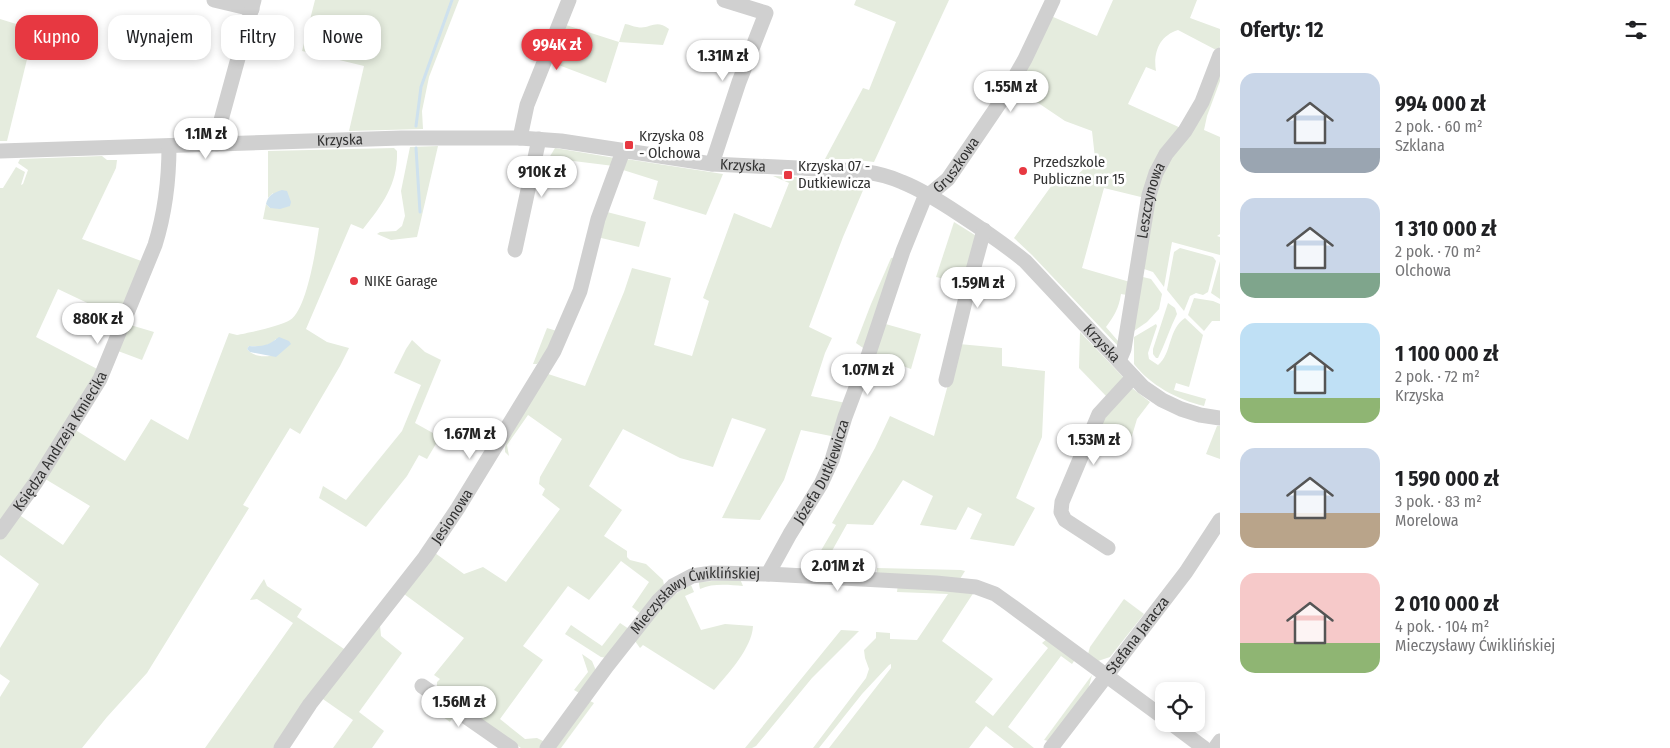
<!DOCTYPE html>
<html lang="pl">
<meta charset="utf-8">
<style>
:root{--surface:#fff;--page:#f2f2f2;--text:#202124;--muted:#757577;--accent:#e73841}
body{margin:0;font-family:"Fira Sans Condensed",sans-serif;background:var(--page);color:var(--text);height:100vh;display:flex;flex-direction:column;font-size:19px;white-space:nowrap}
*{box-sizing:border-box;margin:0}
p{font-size:16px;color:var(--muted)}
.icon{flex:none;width:28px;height:28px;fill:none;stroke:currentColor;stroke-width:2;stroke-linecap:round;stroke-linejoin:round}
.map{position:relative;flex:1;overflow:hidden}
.details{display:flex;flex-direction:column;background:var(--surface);width:450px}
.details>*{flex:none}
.hud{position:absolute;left:15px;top:15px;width:475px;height:45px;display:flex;gap:10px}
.buttons{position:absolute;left:1155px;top:682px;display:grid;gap:10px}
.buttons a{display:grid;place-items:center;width:50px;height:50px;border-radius:10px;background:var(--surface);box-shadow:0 2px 8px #0003;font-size:25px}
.price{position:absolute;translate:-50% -42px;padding:0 11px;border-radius:18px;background:#fff;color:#222;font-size:16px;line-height:32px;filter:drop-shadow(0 1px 2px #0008)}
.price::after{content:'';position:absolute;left:50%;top:30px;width:15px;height:11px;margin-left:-8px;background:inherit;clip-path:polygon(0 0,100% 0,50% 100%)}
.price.on{background:var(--accent);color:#fff}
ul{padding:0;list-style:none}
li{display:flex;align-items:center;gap:15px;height:125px;padding:0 20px}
li span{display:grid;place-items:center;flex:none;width:140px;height:100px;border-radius:15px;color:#555}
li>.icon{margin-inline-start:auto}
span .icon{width:60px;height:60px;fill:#fffc;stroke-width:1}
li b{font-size:21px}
h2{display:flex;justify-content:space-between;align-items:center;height:60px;padding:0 20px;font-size:21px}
.tag{padding:0 18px;border-radius:15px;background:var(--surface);box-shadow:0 2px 8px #0003;font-size:18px;line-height:45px}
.tag.on{background:var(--accent);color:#fff}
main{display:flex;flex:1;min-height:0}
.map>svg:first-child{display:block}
</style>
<main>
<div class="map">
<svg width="1220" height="748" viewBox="0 0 1220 748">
<rect width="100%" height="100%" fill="#fff"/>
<g fill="#e5ecde" fill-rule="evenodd">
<polygon points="315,0 459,0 429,77 422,111 423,129 349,131 364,66 302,51"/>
<polygon points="856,0 949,0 874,162 849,159 825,159 863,88 869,90 896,22 854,5"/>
<path d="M1113,0H1197L1190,18L1220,29V46L1218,51L1178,30C1159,36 1153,53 1156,71L1146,67L1128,104L1183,129L1145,198L1104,188L1082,268L1130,282L1127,295L1121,294C1119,308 1114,316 1106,327L1118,341V346L1032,255L1014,238L1052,185L1068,184L1095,158L1092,131L1065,121L1016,88L1051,16L1097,36Z"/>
<polygon points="0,19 26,27 24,36 32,39 7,141 0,141"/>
<path d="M563,24L619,42L625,24C629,24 633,27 637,27C650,30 655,18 669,29L663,45L619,42L606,83L548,61Z"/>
<polygon points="1220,62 1220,81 1207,116 1204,130 1220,137 1220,234 1217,236 1220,237 1220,255 1172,242 1164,287 1153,272 1141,268 1152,194"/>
<polygon points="438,146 417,237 391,240 377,234 380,232 396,231 402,226 405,216 401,191 410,147"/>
<path d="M394,148L397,151C398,184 383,204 363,229L351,224L306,329L327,342L349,348L340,366L300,434L290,428L243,505L249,508L147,673L107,717L82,748H0V697L10,681L0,674V648L39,584L0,555V537L18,514L63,545L90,506L42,477L74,429L125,461L151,419L188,440L229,333L237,335C248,333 281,326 290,320C307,310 316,248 319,228L263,219L266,204L270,208L273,193L268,198V151ZM276,339L286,347C277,358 256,360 247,349L249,346C260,347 268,347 276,339Z"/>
<polygon points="555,148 615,158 614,166 549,158"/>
<polygon points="102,156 107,160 117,160 116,168 82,239 144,262 121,319 58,289 36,337 101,371 0,527 0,188 3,188 16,167 25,172 21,185 23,184 28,170 18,163 20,159"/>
<polygon points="626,159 723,174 706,215 653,199 658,181 620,169"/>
<polygon points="773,176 848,179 867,181 843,237 809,327 832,338 825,353 811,396 846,403 836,437 801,430 784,480 760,520 722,518 766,429 732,418 713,467 680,458 623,429 589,486 622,510 604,536 627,551 627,557 630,560 646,564 663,580 664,585 641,614 632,607 649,582 621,561 589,600 568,586 523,646 543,660 500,719 525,739 537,738 545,742 541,748 521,748 437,689 437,682 440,679 434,675 464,638 404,594 435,553 464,574 483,567 506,582 560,509 542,495 545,489 539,484 540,477 562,439 528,415 507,445 509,456 505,452 505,447 508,439 545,373 585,386 624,292 632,268 671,278 654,345 692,356 709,301 703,298 734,213 771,228 789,183"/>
<polygon points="603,211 646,222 639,247 597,237"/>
<polygon points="954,222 978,237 966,284 936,277"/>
<polygon points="1180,248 1213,257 1216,261 1208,292 1203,295 1196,293 1190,296 1184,311 1167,290 1174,252"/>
<polygon points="897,257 866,350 856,343 871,304 891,258"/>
<polygon points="1220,261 1220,299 1211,293"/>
<polygon points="1139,276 1151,279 1162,294 1159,309 1147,322 1131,333"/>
<polygon points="1194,298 1213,301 1220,304 1220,321 1212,321 1204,331 1188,315"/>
<path d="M1168,303L1175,308L1177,314C1170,328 1165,344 1158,358H1156L1153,354V349Z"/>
<path d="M1185,318L1203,335L1189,387L1176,383L1174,390L1206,399L1204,406C1178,400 1150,385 1134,364V337L1156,324L1157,326L1148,353L1149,359L1158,365C1172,354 1168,329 1185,318Z"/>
<polygon points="882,323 921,334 911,369 872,355"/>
<polygon points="127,324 154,332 142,360 118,351"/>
<polygon points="547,328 560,332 537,364 533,364"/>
<polygon points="1080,332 1123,377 1121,384 1108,398 1079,368"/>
<polygon points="412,340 425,352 441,360 415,423 440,437 427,459 419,455 407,476 366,527 319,498 323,486 346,500 402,431 421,385 394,373 406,349"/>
<polygon points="959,344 1002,348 1002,366 1045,371 1042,437 1016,498 1035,508 1014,546 970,539 982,514 968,507 956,530 920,525 933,496 903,480 873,525 847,524 828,558 832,567 830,571 823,570 823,563 816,559 836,525 832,523 875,448 890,416 934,436"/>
<polygon points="1132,388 1150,402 1137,419 1128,449 1094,436 1103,417"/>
<polygon points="1217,426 1220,426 1220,459 1206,454"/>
<polygon points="877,568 961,570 965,571 960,579 877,574"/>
<polygon points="264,579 267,586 302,609 297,617 347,651 278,748 205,748 293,623 257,599 250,600"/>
<path d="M740,579L743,586C729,585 713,583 700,589L699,584V582Z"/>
<polygon points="898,584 974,592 942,641 993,679 975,702 993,716 1048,648 1042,643 1048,638 1076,658 1072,664 1061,656 1008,727 1034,748 1014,748 986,726 969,748 829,748 891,668 891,664 889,665 862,694 819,748 813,748 866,678 869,669 865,658 864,650 876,638 876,632 890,633 890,639 917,640 948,594 897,592"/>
<path d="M691,585L694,592L685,596L701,630L725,624L753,626C752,648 728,674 714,690L643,645L640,648L635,641C647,621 669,594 691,585Z"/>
<polygon points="1124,599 1144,614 1110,657 1098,661 1088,654 1090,647"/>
<polygon points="620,623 629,629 607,658 601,657 565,634 571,625 602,646"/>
<polygon points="380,625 381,636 402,653 359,712 384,731 372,748 333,748 353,720 320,697"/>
<polygon points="841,630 859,631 812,678 756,746 752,748 745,748"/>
<polygon points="582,654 592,661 597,673 581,694 574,690 588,672"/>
<polygon points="1092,675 1088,690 1048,741 1044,740"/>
<polygon points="432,697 455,713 450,722 426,705"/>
<polygon points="588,700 594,703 561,748 552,748"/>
</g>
<g fill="#cee1ee">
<path d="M282,190L287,191L291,202L290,206L280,209L270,208L266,204C268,195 273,193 282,190Z"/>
<path d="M279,337L289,341L291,344L276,357L250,352L247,349L249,346C263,347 269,345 279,337Z"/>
</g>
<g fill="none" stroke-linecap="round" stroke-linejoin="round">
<g stroke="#cee1ee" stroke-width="3">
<polyline points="416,126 421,87 452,0"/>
<polyline points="416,148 420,212"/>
</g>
<g stroke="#d0d0d0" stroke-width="15">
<polyline points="214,0 252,9"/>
<polyline points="520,138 527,105 569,0"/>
<polyline points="217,144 220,124 254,0"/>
<path id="s1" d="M0,151L401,138H520L561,141L712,164L861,171C875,173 889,176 902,182C922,190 941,202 959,214C982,229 1004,244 1025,261L1143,387L1162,400L1181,409L1200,415L1220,418"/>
<polyline points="712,164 739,82 766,13 724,0"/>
<polyline points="515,250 539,139"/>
<path id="s2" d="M1119,361L1124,349L1149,195L1156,173L1166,154L1185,131L1202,102L1220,55"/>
<polyline points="946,380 969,285 984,230"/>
<path id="s3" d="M0,532L36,482L100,379L155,245C165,213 169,179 169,146"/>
<polyline points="1108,548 1065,520 1061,512 1062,502 1099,414 1133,377"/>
<path id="s4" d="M768,574L790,534L821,484L832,460L845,417L868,356L903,251L924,199L948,179L1001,101L1025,59L1053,0"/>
<polyline points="422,686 511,748"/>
<polyline points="1172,724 1204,748"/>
<path id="s5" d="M281,748L310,704L425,557L458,508L554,351L580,291L598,219L623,151"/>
<path id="s6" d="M547,748L607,666L659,600L673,586L692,576L712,573L768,574L936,583L976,587L995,594L1009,604L1164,718"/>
<path id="s7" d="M1051,748L1186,572L1220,520"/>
<polyline points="1215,748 1220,741"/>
</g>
</g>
<g fill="#e73841" stroke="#fff" stroke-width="2">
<rect x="624" y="140" width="10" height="10" rx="2.5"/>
<circle cx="1023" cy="171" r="5"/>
<rect x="783" y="170" width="10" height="10" rx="2.5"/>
<circle cx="354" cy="281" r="5"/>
</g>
<g text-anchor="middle" stroke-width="5" stroke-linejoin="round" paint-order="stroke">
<g font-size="15" fill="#333" stroke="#fff" text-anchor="start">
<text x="639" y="141">Krzyska 08<tspan x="639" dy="17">- Olchowa</tspan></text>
<text x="1033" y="167">Przedszkole<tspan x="1033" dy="17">Publiczne nr 15</tspan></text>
<text x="798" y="171">Krzyska 07 -<tspan x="798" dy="17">Dutkiewicza</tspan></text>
<text x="364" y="286">NIKE Garage</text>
</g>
<g font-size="15" fill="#333" stroke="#fff">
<text dy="5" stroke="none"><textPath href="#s1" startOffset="340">Krzyska</textPath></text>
<text dy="5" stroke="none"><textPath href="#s4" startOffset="455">Gruszkowa</textPath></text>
<text dy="5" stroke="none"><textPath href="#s1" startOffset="745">Krzyska</textPath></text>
<text dy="5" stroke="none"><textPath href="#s2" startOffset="164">Leszczynowa</textPath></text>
<text dy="5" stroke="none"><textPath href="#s1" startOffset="1165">Krzyska</textPath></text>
<text dy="5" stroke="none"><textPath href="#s3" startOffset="109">Księdza Andrzeja Kmiecika</textPath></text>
<text dy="5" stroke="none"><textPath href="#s4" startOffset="116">Józefa Dutkiewicza</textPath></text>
<text dy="5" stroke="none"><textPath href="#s5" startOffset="288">Jesionowa</textPath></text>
<text dy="5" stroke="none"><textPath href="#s6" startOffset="220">Mieczysławy Ćwiklińskiej</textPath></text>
<text dy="5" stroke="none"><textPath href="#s7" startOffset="142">Stefana Jaracza</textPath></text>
</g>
</g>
</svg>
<div class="buttons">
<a><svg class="icon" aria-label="locate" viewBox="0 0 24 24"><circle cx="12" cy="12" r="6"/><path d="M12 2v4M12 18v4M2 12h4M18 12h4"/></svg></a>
</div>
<b class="price on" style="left:557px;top:71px">994K zł</b>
<b class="price" style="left:723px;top:82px">1.31M zł</b>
<b class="price" style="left:1011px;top:113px">1.55M zł</b>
<b class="price" style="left:206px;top:160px">1.1M zł</b>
<b class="price" style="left:542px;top:198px">910K zł</b>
<b class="price" style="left:978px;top:309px">1.59M zł</b>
<b class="price" style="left:98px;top:345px">880K zł</b>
<b class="price" style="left:868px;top:396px">1.07M zł</b>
<b class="price" style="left:470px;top:460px">1.67M zł</b>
<b class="price" style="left:1094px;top:466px">1.53M zł</b>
<b class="price" style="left:838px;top:592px">2.01M zł</b>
<b class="price" style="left:459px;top:728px">1.56M zł</b>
<div class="hud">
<a class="tag on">Kupno</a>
<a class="tag">Wynajem</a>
<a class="tag">Filtry</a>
<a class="tag">Nowe</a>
</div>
</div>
<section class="details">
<h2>Oferty: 12<svg class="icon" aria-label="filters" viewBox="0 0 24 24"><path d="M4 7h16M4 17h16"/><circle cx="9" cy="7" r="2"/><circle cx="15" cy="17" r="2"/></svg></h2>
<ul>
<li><span style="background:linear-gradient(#c9d6e8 75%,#9aa5b1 0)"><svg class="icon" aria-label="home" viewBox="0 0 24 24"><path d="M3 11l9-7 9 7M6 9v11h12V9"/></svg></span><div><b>994 000 zł</b><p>2 pok. · 60 m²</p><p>Szklana</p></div></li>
<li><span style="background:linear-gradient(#c9d6e8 75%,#7fa58c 0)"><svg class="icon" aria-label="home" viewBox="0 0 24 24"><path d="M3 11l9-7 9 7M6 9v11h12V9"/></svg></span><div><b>1 310 000 zł</b><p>2 pok. · 70 m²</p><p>Olchowa</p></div></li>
<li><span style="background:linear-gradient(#bfe0f5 75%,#8fb573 0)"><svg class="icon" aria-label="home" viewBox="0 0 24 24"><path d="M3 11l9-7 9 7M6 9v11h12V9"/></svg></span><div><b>1 100 000 zł</b><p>2 pok. · 72 m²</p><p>Krzyska</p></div></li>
<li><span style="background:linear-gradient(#c9d6e8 65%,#b9a48a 0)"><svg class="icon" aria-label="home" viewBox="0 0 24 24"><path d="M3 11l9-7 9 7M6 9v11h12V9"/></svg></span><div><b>1 590 000 zł</b><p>3 pok. · 83 m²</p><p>Morelowa</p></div></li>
<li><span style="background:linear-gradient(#f6c9c9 70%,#8fb573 0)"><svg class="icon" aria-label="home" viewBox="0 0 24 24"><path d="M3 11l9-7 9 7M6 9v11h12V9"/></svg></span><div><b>2 010 000 zł</b><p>4 pok. · 104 m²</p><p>Mieczysławy Ćwiklińskiej</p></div></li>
</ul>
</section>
</main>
